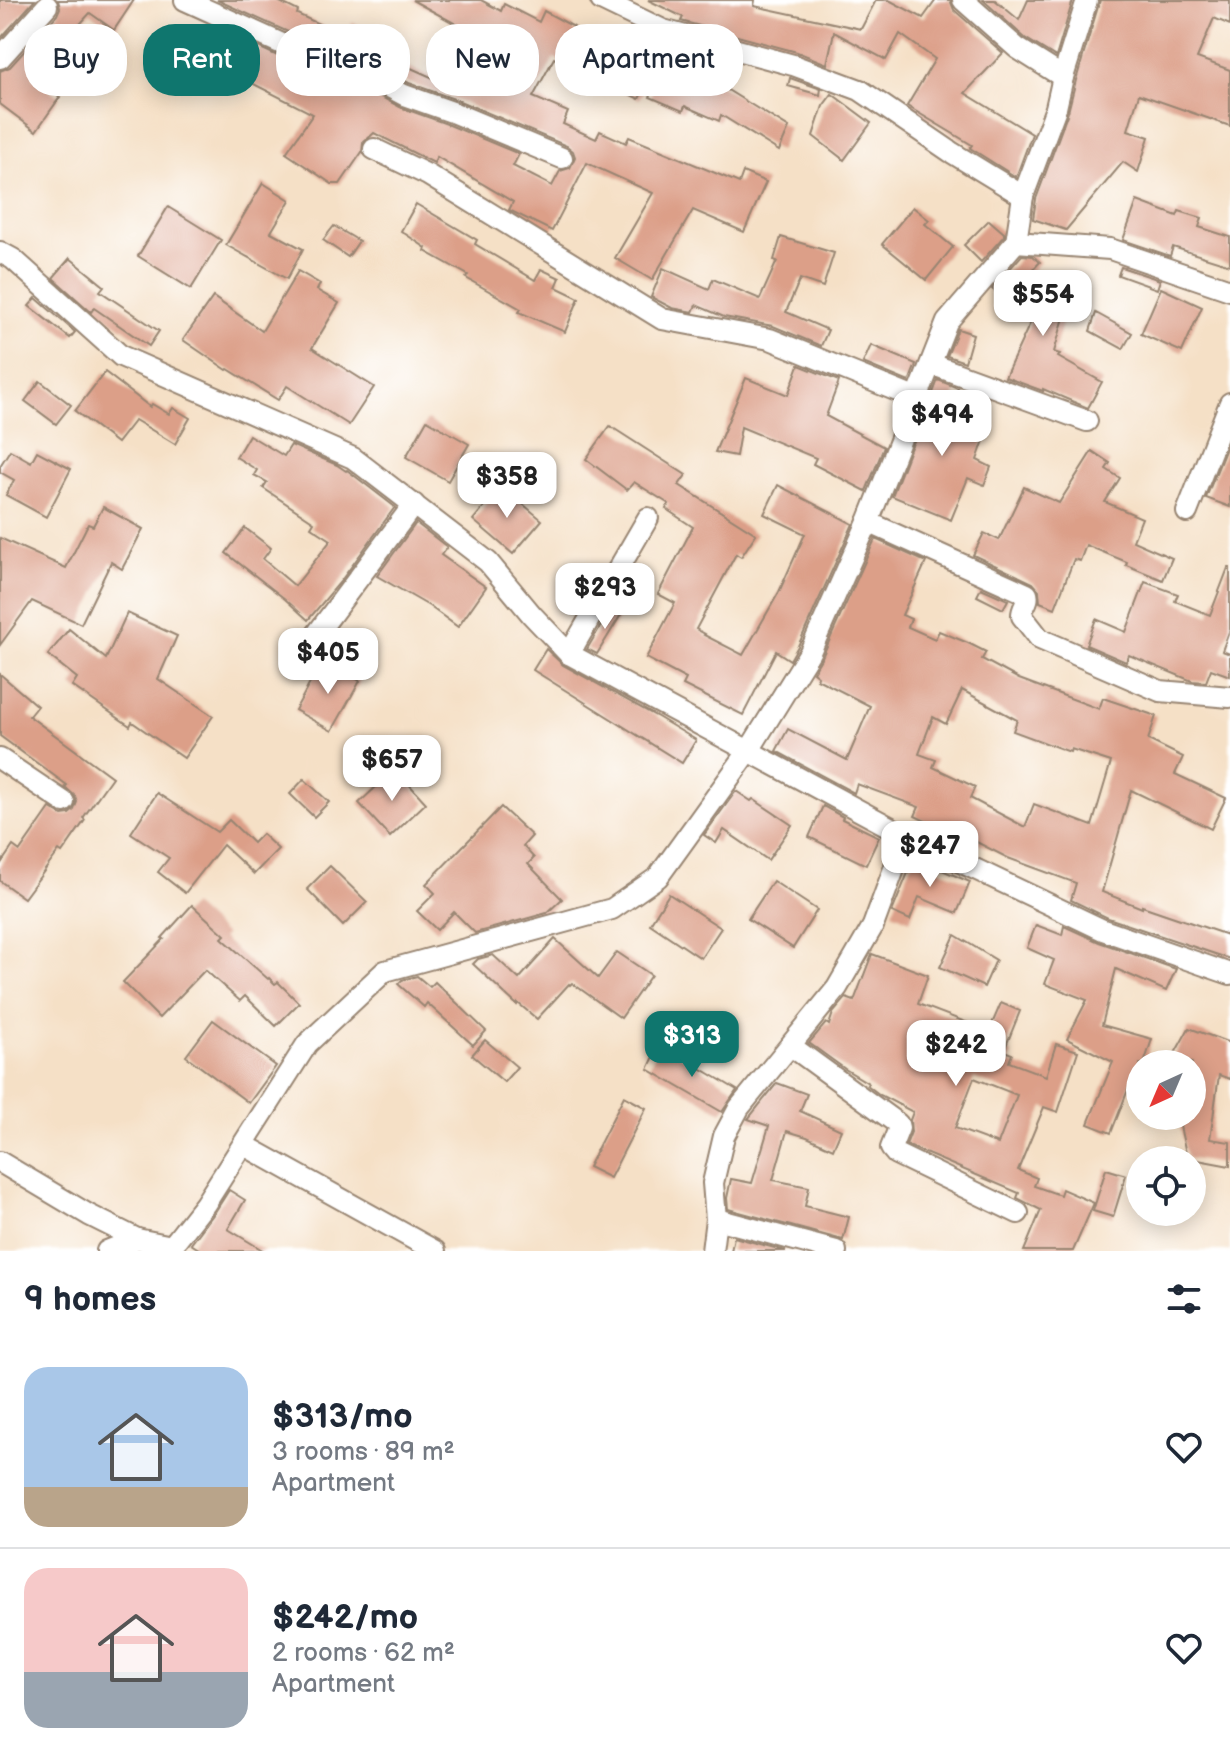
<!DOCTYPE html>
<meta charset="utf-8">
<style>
:root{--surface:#fff;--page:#f6f6f7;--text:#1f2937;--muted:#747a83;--line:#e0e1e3;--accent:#0f766e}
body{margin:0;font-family:"Balsamiq Sans",sans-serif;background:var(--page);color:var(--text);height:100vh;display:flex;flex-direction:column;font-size:30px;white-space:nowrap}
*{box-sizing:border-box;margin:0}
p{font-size:26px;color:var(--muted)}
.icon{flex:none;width:44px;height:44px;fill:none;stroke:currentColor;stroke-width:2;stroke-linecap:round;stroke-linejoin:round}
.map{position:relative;height:1251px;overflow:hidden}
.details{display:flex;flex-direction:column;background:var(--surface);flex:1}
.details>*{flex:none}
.top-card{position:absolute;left:24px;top:24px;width:800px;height:72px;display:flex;gap:16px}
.needle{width:52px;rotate:224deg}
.controls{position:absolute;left:1126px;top:1050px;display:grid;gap:16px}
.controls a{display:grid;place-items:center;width:80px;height:80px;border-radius:50%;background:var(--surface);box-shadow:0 4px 20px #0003;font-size:40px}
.price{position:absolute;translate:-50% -68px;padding:0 18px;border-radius:16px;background:#fff;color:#222;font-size:26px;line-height:52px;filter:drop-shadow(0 2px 4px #0008)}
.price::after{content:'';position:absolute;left:50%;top:48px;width:24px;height:18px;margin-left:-12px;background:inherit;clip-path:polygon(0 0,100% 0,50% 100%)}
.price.selected{background:var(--accent);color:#fff}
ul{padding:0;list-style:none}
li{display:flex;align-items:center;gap:24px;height:200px;padding:0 24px}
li+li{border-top:2px solid var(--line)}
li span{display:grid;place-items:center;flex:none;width:224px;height:160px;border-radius:24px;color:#555}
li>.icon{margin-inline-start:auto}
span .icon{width:96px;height:96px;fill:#fffc;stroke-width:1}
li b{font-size:34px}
h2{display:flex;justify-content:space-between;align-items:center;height:96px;padding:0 24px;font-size:34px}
.tag{padding:0 28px;border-radius:32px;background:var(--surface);box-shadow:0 4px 20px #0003;font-size:28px;line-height:72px}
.tag.selected{background:var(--accent);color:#fff}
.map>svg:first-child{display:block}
</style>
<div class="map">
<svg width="1230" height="1251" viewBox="0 0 1230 1251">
<rect width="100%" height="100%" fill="#fff"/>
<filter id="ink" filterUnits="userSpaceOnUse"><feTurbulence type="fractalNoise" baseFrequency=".0125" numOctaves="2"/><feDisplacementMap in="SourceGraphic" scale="16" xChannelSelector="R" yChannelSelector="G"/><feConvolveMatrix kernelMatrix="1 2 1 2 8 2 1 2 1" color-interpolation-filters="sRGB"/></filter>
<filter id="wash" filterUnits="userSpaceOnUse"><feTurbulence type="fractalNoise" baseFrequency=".006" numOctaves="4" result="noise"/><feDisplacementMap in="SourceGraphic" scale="32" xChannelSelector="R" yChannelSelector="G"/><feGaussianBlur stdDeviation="1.8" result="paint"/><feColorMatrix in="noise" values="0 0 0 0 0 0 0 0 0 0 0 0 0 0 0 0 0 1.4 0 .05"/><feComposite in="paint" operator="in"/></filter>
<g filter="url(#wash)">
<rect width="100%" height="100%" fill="#f5e0c6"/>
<g id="blocks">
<g fill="#dc9f88" fill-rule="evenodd">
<polygon points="0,0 35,0 0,39"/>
<polygon points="58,0 134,0 114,30 90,13 32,77 60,97 36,131 0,104 0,71 10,67 57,15 60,8"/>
<polygon points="217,0 276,0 298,11 297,14 345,36 353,22 399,47 393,60 460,90 485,40 412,0 481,0 501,11 504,4 539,22 544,11 574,27 573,30 606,47 601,57 648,81 639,99 554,58 533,97 568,112 563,124 596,139 600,131 626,143 629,137 739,183 743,172 766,182 744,232 693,210 652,280 615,258 653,193 587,163 552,231 509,210 513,202 437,157 434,163 374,133 363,143 362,152 340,184 332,184 286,153 313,114 246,80 239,90 193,60 214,27 328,79 346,78 400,107 447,124 519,154 513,166 552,186 560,171 570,168 575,157 573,151 567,146 457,100 409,83 356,55 346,52 335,53"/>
<polygon points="648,0 755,0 754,6 861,29 876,0 889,0 923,18 936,0 950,0 954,10 1003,53 965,93 1032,134 1016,177 970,148 972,145 907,106 935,59 900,34 886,60 834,32 827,64 797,52 681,21 683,17"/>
<polygon points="983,0 995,0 1019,20 1028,0 1073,0 1056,57 1025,38"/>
<polygon points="1100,0 1230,0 1230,25 1214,18 1197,58 1230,70 1230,126 1139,94 1128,130 1149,137 1138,172 1123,162 1066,230 1033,219 1036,199 1068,112 1076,80"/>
<polygon points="668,53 789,128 779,151 721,115 719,121 685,106 683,111 650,97"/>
<polygon points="790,78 821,89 820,95 788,86"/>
<polygon points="832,94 871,123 844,160 813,136 823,106"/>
<polygon points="263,183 290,200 271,232 303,249 287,279 226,245"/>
<polygon points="1137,201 1177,216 1179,211 1202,218 1199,227 1230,237 1230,265 1173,247 1170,256 1123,240"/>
<polygon points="416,204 477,240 475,244 535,280 541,269 560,278 556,287 579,298 565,332 519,312 521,309 466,278 468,275 425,251 426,248 401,231"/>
<polygon points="168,207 221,240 191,289 138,256"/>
<polygon points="913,207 929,220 925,224 953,247 926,280 882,244"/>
<polygon points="989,220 1004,233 1004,236 981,262 964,245"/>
<polygon points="334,226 359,241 348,257 323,240"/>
<polygon points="781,237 834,253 823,287 800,279 786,312 828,330 821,346 773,326 724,317 696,305 693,312 672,308 651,297 663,268 709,289 713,279 760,299 777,261 774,260"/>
<polygon points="1022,255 1033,256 1040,262 1027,276 1069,300 1054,352 1060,354 1058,357 1102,382 1088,408 1043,389 1043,391 1005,377 1032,319 992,289"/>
<polygon points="70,258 104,286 100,291 159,331 149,346 94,308 91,312 53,278"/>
<polygon points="1121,267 1160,280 1157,289 1118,275"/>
<polygon points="298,271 320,284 317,290 339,303 312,348 374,387 349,425 287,386 278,400 228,369 227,370 183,340 213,297 262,331"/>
<polygon points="1161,288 1202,307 1182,352 1141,334"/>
<polygon points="36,298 75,332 70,338 29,306"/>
<polygon points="1096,313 1132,333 1123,349 1090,331"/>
<polygon points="958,329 973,334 965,362 947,356"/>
<polygon points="871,345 916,364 909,382 863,363"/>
<polygon points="799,365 839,381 826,416 884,447 866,491 813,464 816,458 741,427 736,456 715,452 746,378 788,395"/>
<polygon points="105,372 150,407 152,404 169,414 173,408 190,418 175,444 135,420 117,443 75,411"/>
<polygon points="938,380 958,388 948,412 988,429 977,460 991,467 984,485 968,478 951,520 892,496 911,447 925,420 923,419"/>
<polygon points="40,381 71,405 56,424 25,401"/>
<polygon points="427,420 469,444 448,481 406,457"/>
<polygon points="610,426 686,475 679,485 756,534 741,557 736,554 696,629 705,634 704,635 743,655 779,592 805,534 764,514 778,485 853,524 798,646 790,660 776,651 743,715 683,685 686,679 646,658 675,603 658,594 693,527 666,509 669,504 634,482 627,490 586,459"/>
<polygon points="249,435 284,456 291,445 337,465 346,471 347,470 395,507 340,582 308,620 285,599 226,553 245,528 271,548 263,559 295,586 331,540 311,527 314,522 263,488 267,482 254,475 257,470 236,457"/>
<polygon points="1230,438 1230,507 1206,498"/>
<polygon points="10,450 31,462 37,451 71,469 46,517 6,495 14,480 0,472 0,466"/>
<polygon points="1092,451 1110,463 1106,469 1120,478 1105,502 1142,518 1133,541 1172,558 1163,580 1126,565 1127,562 1086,545 1080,561 1074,559 1055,608 1040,602 1039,590 1033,583 973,555 984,533 999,540 1024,487 1059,503"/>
<polygon points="501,486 542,520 513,554 473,520"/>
<polygon points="103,507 143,529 122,569 111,562 81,624 32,601 0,645 0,538 66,568 88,524 93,526"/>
<polygon points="416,523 447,547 441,555 486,587 458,627 429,606 377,576"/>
<path d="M875,539L926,562L902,615L911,619L908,627L935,639L939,631L968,643L986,652L982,659L1019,679L1099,709L1103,698L1156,716L1148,740L1183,757L1175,774L1226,798L1211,829L1131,790L1102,892L1142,908V906L1230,936V959L1108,918L1071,900L1076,883L1008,858L955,831L953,834L915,816L919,807L857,784L854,793L776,751L788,729L847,760L870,706L817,679L818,676L813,672L822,657ZM962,690L1017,720L1013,731L1070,752L1071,749L1111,762L1092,826L1034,804L1025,827L970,798L975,787L933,767L936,760L919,754L933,717L946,724Z"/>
<polygon points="1228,568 1230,568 1230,629 1222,651 1230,654 1230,676 1211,669 1206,682 1192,681 1129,655 1126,662 1086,645 1096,619 1126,632 1145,582 1178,594 1175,601 1210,615"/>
<polygon points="981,588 1008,600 1003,609 977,596"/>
<polygon points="612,607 622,613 597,654 587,649"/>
<polygon points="127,613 177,636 158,679 213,716 184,758 132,722 130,726 72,686 77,678 48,655 69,629 106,659"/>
<polygon points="546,649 563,665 656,716 696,740 682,763 533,670"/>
<polygon points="323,660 360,681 332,731 295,710"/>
<polygon points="0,674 37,706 29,716 112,777 83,818 85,820 62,853 59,851 24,898 0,881 0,865 13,846 20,851 50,808 62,815 69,814 74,810 77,802 75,796 65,787 67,785 0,736"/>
<polygon points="395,769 426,803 390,837 359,803"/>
<polygon points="304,779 329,802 314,817 290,794"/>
<polygon points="736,791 751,801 753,799 792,825 768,860 724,830 716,843 704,835"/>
<polygon points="157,793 217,832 229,820 253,843 262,834 278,849 254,874 223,845 185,893 158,872 169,858 131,833"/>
<polygon points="823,806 843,817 842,819 879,837 866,865 809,837"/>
<polygon points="501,807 532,836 523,846 534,858 528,864 562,899 547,913 475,933 454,912 437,930 417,911 435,893 426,884"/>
<polygon points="914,858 970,882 957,913 919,897 910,920 892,912"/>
<polygon points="330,866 367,902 343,926 307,889"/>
<polygon points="773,881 817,910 793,948 748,919"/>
<polygon points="669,894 721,928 701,958 650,924"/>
<polygon points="192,905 225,935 222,938 268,979 269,978 275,984 278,982 299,1003 276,1026 245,996 240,1001 205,970 159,1018 123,982 164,939 162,938"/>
<polygon points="1036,925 1062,935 1064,926 1099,942 1176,969 1166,991 1116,969 1102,1025 1152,1039 1144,1064 1140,1064 1140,1075 1135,1072 1111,1133 1088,1124 1113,1062 1067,1039 1087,1000 1045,984 1054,960 1027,948"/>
<polygon points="955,935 996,960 984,987 940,967"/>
<polygon points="555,939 598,978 617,952 651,975 621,1018 572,983 570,985 569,984 537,1019 518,1003 517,1005 473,964 478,959 493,955 519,979"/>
<path d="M872,954L928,975L918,1004L989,1031L1001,1003L1020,1011L1004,1051L1012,1054L1009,1062L1046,1076L1056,1044L1078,1051L1058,1112L1044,1107L1018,1170L1037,1178L1034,1186L1060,1195L1062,1189L1094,1203L1073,1251H1024L1041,1210L1017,1198L1019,1193L906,1145L911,1132L910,1120L913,1112L880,1095L867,1085L868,1083L845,1069L809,1043L826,1023L829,1025L833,1013L846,998L854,1001ZM974,1078L1017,1095L998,1144L955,1128Z"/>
<polygon points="417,976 430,987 435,982 486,1031 473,1045 427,1003 424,1007 398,984 402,980"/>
<polygon points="213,1020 276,1066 249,1103 186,1056"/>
<polygon points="1189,1028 1230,1043 1230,1079 1219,1075 1210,1139 1230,1142 1230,1166 1187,1158 1178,1117 1192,1117 1192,1063 1174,1055"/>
<polygon points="485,1040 517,1067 504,1082 472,1055"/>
<polygon points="660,1044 737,1090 722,1112 648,1069"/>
<polygon points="777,1083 807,1094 800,1111 841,1130 833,1149 807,1137 787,1131 773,1180 809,1187 805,1206 849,1217 843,1240 728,1209 727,1198 731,1179 752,1183 769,1126 748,1119"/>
<polygon points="624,1096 646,1108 610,1178 588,1167"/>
<polygon points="1106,1169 1126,1175 1113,1217 1093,1211"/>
<polygon points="229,1190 245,1200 228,1229 264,1251 202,1251 191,1244 215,1212"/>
<polygon points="734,1237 786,1251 731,1251"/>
</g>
</g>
</g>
<g filter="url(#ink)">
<use href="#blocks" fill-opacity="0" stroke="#988572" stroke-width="2"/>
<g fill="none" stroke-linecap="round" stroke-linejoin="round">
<g stroke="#988572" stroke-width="24">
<g id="street">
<polyline points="185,0 333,67 344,65 350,66 404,95 452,112 562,158"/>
<polyline points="601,0 663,30 793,65 860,90 951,152 1023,196"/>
<polyline points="963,0 1017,48 1063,77"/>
<polyline points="0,58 47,6"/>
<polyline points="374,149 428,175 662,319 770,339 917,399"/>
<polyline points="1016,242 1110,249 1230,290"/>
<polyline points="0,252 13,259 121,356 353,458 488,562 532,615 569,654 912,839 1103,930 1230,974"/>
<polyline points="931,364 1087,421"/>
<polyline points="1187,512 1230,403"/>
<path d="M868,522L1027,594C1030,601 1021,608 1022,616L1040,639L1160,691L1230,697"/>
<polyline points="316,635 414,504"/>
<polyline points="569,654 648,518"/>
<polyline points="0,759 64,802"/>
<polyline points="791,1046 898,1124 899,1128 891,1148 896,1154 1018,1213"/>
<polyline points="244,1145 435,1251"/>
<polyline points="0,1162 89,1215 137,1239"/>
<polyline points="716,1219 836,1251"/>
<polyline points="107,1251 137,1239 172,1246 205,1204 307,1044 385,971 612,909 658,877 748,752 810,652 868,522 947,322 1016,242 1023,196 1056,108 1063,77 1087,0"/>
<polyline points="712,1251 716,1219 713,1183 724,1136 739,1108 837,988 873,926 898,858 912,839"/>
</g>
</g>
<use href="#street" stroke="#fff" stroke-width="20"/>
</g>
</g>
</svg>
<div class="controls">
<a><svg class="needle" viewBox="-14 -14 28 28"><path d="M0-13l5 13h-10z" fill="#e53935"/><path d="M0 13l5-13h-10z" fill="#747a83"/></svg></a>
<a><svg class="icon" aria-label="locate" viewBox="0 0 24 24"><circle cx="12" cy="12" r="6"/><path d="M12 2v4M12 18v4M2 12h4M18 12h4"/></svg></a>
</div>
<b class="price" style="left:1043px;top:338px">$554</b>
<b class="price" style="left:942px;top:458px">$494</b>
<b class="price" style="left:507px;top:520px">$358</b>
<b class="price" style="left:605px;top:631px">$293</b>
<b class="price" style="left:328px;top:696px">$405</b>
<b class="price" style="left:392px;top:803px">$657</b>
<b class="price" style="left:930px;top:889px">$247</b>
<b class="price selected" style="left:692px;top:1079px">$313</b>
<b class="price" style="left:956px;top:1088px">$242</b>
<div class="top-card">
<a class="tag">Buy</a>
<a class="tag selected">Rent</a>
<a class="tag">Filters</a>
<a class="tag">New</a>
<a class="tag">Apartment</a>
</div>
</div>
<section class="details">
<h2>9 homes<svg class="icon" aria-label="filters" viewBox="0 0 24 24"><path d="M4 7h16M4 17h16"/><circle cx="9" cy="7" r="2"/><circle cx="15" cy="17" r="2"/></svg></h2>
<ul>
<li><span style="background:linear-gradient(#a9c7e8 75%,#b9a48a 0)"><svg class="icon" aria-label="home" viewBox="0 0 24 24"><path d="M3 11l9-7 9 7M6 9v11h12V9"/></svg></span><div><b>$313/mo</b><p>3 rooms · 89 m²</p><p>Apartment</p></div><svg class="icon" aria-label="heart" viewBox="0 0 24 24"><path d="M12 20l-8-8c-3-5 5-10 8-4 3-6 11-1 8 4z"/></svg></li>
<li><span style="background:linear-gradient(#f6c9c9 65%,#9aa5b1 0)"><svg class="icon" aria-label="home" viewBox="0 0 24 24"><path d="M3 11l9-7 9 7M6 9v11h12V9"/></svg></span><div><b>$242/mo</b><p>2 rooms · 62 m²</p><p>Apartment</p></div><svg class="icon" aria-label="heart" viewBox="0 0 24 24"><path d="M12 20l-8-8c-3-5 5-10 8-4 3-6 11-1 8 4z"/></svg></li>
</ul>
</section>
